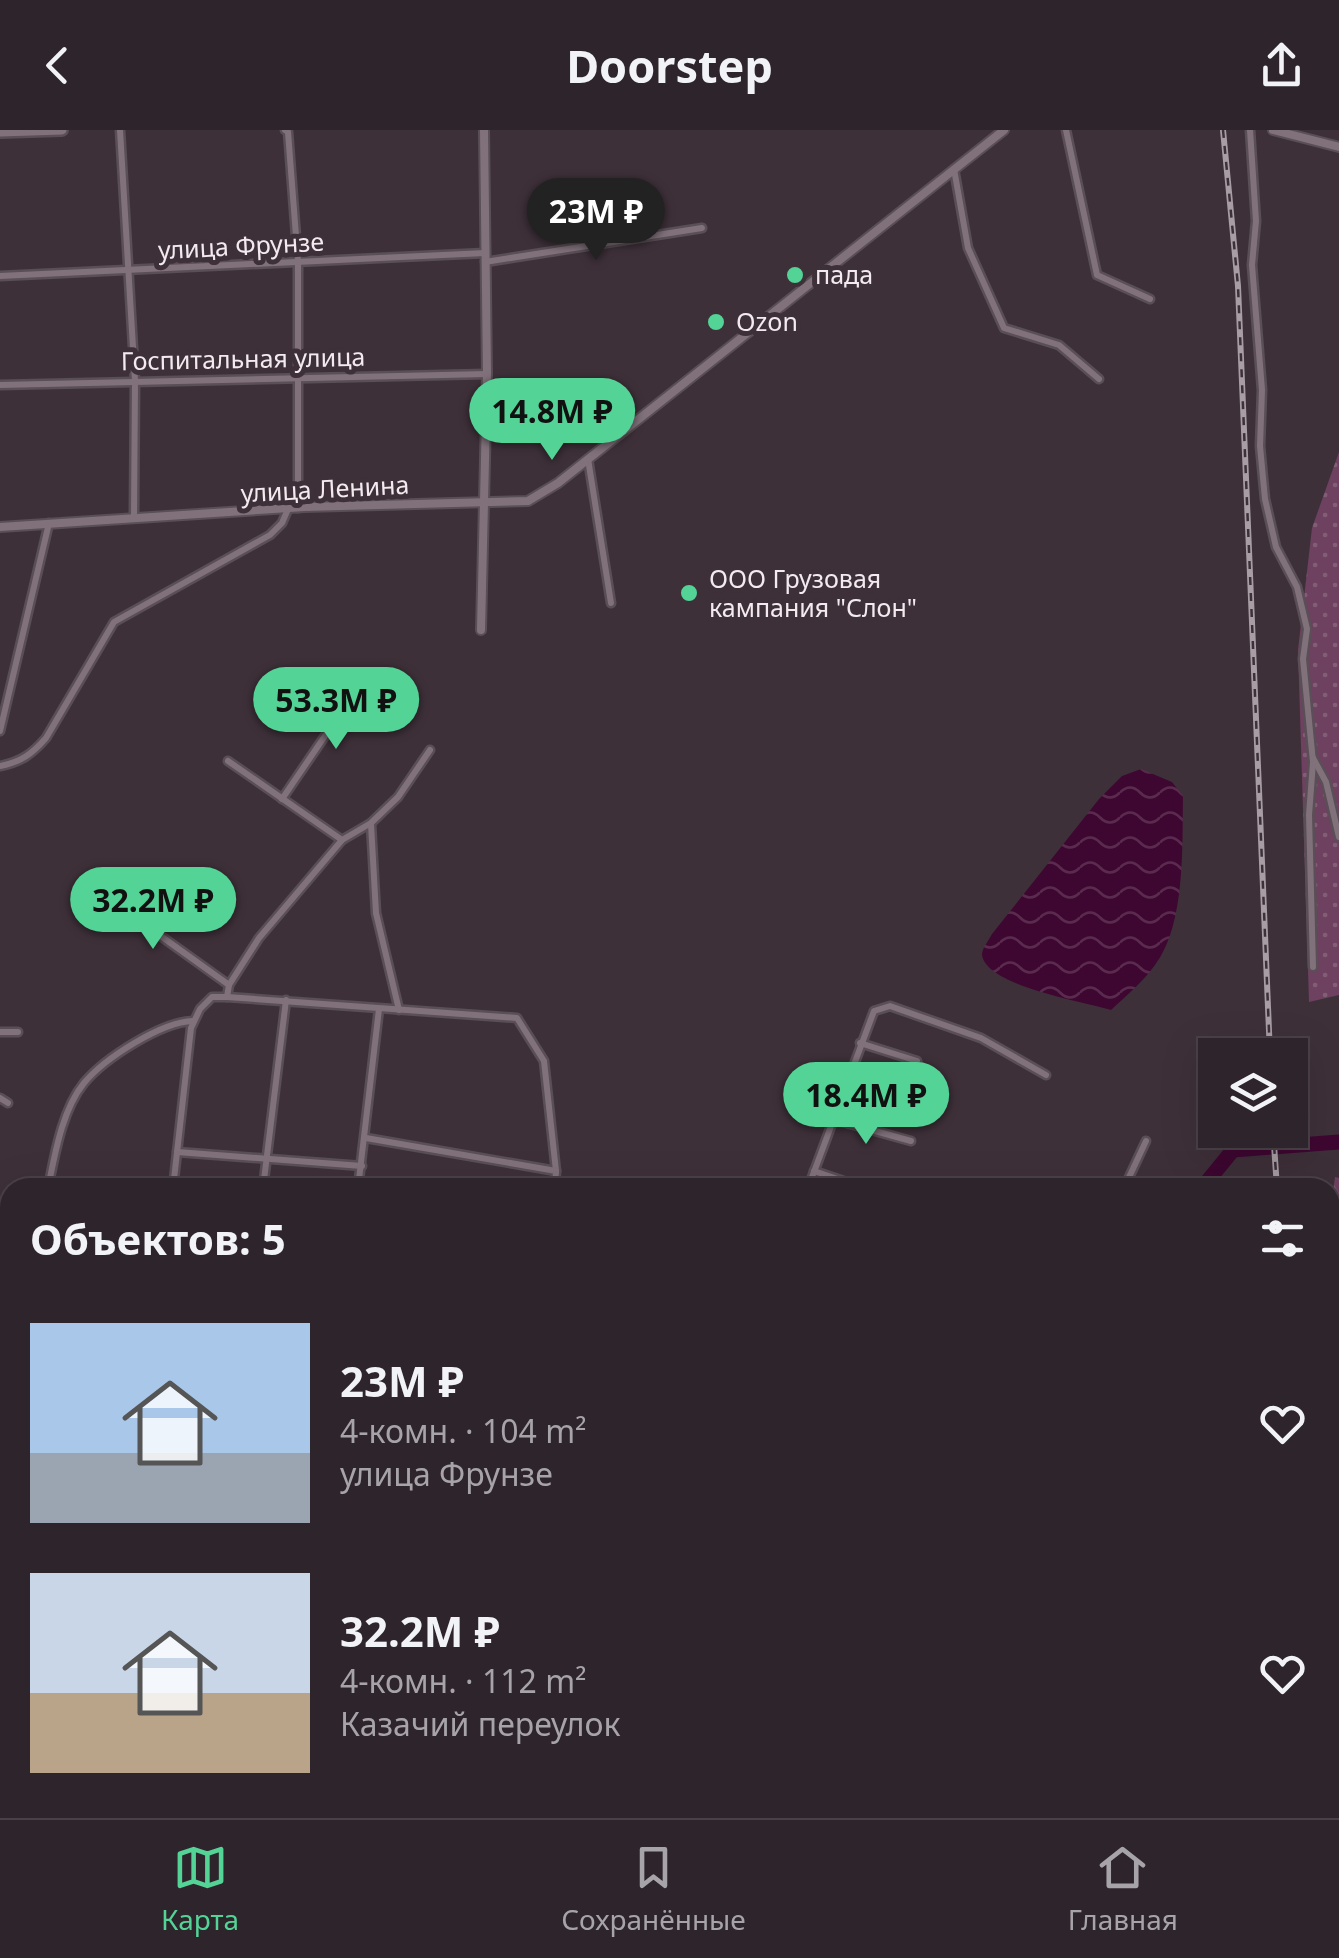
<!DOCTYPE html>
<html lang="ru">
<meta charset="utf-8">
<style>
:root{--surface:#2e242b;--page:#3a3037;--text:#f1f3f6;--muted:#a7a4a9;--line:#494147;--accent:#53d396}
body{margin:0;font-family:"Noto Sans",sans-serif;background:var(--page);color:var(--text);height:100vh;display:flex;flex-direction:column;font-size:38px;white-space:nowrap}
*{box-sizing:border-box;margin:0}
p{font-size:32px;color:var(--muted)}
.icon{flex:none;width:55px;height:55px;fill:none;stroke:currentColor;stroke-width:2;stroke-linecap:round;stroke-linejoin:round}
.map{position:relative;flex:1;overflow:hidden}
.drawer{position:absolute;left:0px;top:1048px;width:1340px;height:642px;display:flex;flex-direction:column;background:var(--surface);border-radius:30px 30px 0 0;box-shadow:0 10px 40px #0002,0 0 0 2px var(--line)}
.drawer>*{flex:none}
.buttons{position:absolute;left:1198px;top:908px;display:grid;gap:20px}
.buttons a{display:grid;place-items:center;width:110px;height:110px;border-radius:0px;background:var(--surface);box-shadow:0 10px 40px #0002,0 0 0 2px var(--line);font-size:50px}
.price{position:absolute;translate:-50% -85px;padding:0 22px;border-radius:35px;background:var(--accent);color:#111;font-size:32px;line-height:65px;filter:drop-shadow(0 2px 5px #0008)}
.price::after{content:'';position:absolute;left:50%;top:60px;width:30px;height:22px;margin-left:-15px;background:inherit;clip-path:polygon(0 0,100% 0,50% 100%)}
.price.selected{background:#222;color:#fff}
ul{padding:0;list-style:none}
li{display:flex;align-items:center;gap:30px;height:250px;padding:0 30px}
li span{display:grid;place-items:center;flex:none;width:280px;height:200px;border-radius:0px;color:#555}
li>.icon{margin-inline-start:auto}
span .icon{width:120px;height:120px;fill:#fffc;stroke-width:1}
li b{font-size:42px}
h2{display:flex;justify-content:space-between;align-items:center;height:120px;padding:0 30px;font-size:42px}
header{display:flex;justify-content:space-between;align-items:center;height:130px;padding:0 30px;background:var(--surface);font-size:45px;font-weight:700}
.tab-bar{display:flex;justify-content:space-around;align-items:center;height:140px;border-top:2px solid var(--line);background:var(--surface);font-size:28px;color:var(--muted)}
.tab-bar a{display:grid;justify-items:center;gap:5px}
.tab-bar .selected{color:var(--accent)}
.map>svg:first-child{display:block}
</style>
<header><svg class="icon" aria-label="back" viewBox="0 0 24 24"><path d="M15 5l-7 7 7 7"/></svg>Doorstep<svg class="icon" aria-label="share" viewBox="0 0 24 24"><path d="M12 15V3M7 8l5-5 5 5M5 13v7h14v-7"/></svg></header>
<div class="map">
<svg width="1339" height="1688" viewBox="0 0 1339 1688">
<defs>
<pattern id="green-dots" width="8" height="8" patternUnits="userSpaceOnUse" patternTransform="scale(2.5)"><rect width="8" height="8" fill="#6d415f"/><path d="M2 2h.1M6 6h.1" fill="none" stroke="#825d76" stroke-width="1.8" stroke-linecap="round"/></pattern>
<pattern id="forest-firs" width="22" height="20" patternUnits="userSpaceOnUse" patternTransform="scale(2.5)"><rect width="22" height="20" fill="#6d415f"/><path d="M5 1l3.5 6h-7zM16 11l3.5 6h-7z" fill="#825d76"/></pattern>
<pattern id="water-waves" width="16" height="10" patternUnits="userSpaceOnUse" patternTransform="scale(2.5)"><rect width="16" height="10" fill="#3e0731"/><path d="M0 5q4-4 8 0t8 0" fill="none" stroke="#5a2b4f"/></pattern>
</defs>
<rect width="100%" height="100%" fill="#3e3039"/>
<polygon fill="url(#green-dots)" points="1339,322 1339,865 1309,872 1298,520 1312,398"/>
<g fill="url(#forest-firs)">
<path d="M1335,1047L1339,1048V1268C1324,1207 1326,1109 1335,1047Z"/>
<polygon points="1339,1316 1339,1688 1338,1688 1334,1527 1330,1501 1330,1338"/>
<polygon points="651,1680 878,1680 879,1688 640,1688"/>
</g>
<path fill="url(#water-waves)" d="M1141,639L1172,652L1183,666C1182,715 1186,794 1155,835C1143,852 1126,866 1111,880C1085,872 986,856 982,825C982,818 989,810 992,804L1099,669L1122,646Z"/>
<g fill="none" stroke-linecap="round" stroke-linejoin="round">
<g stroke="#3e0731" stroke-width="15">
<polyline points="1202,1058 1233,1020 1339,1012"/>
<polyline points="607,1688 613,1680"/>
</g>
<g stroke="#5a4f56" stroke-width="11">
<g id="minor">
<polyline points="120,0 135,251 134,388"/>
<polyline points="285,0 288,2 298,132 298,378"/>
<polyline points="1066,0 1097,145 1150,169"/>
<polyline points="1250,0 1256,91 1252,135 1262,260 1260,316 1265,369 1276,417 1297,457 1307,499 1303,529 1313,632 1309,685 1313,837"/>
<polyline points="954,39 968,118 1004,198 1059,215 1099,249"/>
<polyline points="485,132 702,98"/>
<polyline points="0,146 485,123"/>
<polyline points="0,255 487,244"/>
<polyline points="588,329 611,473"/>
<polyline points="0,601 49,393"/>
<polyline points="1313,628 1326,652 1339,707"/>
<polyline points="228,631 342,710"/>
<path d="M0,636C21,632 32,624 46,608L114,492L270,405L282,393L288,379"/>
<polyline points="282,669 359,556"/>
<polyline points="371,694 376,783 399,880"/>
<polyline points="98,761 229,855"/>
<polyline points="227,867 517,888 544,931 556,1041"/>
<polyline points="0,902 18,902"/>
<polyline points="860,913 917,931"/>
<polyline points="0,968 8,973"/>
<polyline points="832,989 911,1011"/>
<polyline points="366,1008 556,1041 555,1058"/>
<polyline points="177,1022 362,1036"/>
<polyline points="814,1041 864,1058"/>
<path d="M48,1058C55,1024 62,980 84,953C105,928 161,892 193,891"/>
<polyline points="173,1058 191,898 200,879 212,867 227,867 229,855 259,808 342,710 371,693 398,667 430,620"/>
<polyline points="263,1058 286,870"/>
<polyline points="358,1058 379,879"/>
<polyline points="808,1058 874,881 890,876 981,908 1046,945"/>
<polyline points="1124,1058 1146,1011"/>
<polyline points="0,1278 10,1278"/>
<polyline points="0,1421 10,1418"/>
<polyline points="0,1501 10,1499"/>
<polyline points="210,1680 210,1688"/>
<polyline points="354,1688 357,1680"/>
</g>
</g>
<g stroke="#5a4f56" stroke-width="12">
<g id="tertiary">
<polyline points="1273,0 1339,17"/>
<polyline points="0,397 304,377 528,371 558,353 1004,0"/>
<polyline points="481,500 487,244 484,0"/>
</g>
</g>
<g stroke="#5a4f56" stroke-width="14">
<polyline id="secondary" points="0,2 62,0"/>
</g>
<use href="#minor" stroke="#81717b" stroke-width="6"/>
<use href="#tertiary" stroke="#81717b" stroke-width="8"/>
<use href="#secondary" stroke="#81717b" stroke-width="9"/>
<g stroke="#a89da4" stroke-width="6">
<g id="rail">
<polyline points="1223,0 1238,156 1270,925"/>
<polyline points="1273,1000 1277,1058"/>
<polyline points="1299,1680 1300,1688"/>
</g>
</g>
<use href="#rail" stroke="#3e3039" stroke-width="2.5" stroke-dasharray="8" stroke-linecap="butt"/>
</g>
<g fill="#53d396" stroke="#3e3039" stroke-width="4">
<circle cx="795" cy="145" r="10"/>
<circle cx="716" cy="192" r="10"/>
<circle cx="689" cy="463" r="10"/>
</g>
<g text-anchor="middle" stroke-width="10" stroke-linejoin="round" paint-order="stroke">
<g font-size="25" fill="#f3eaf0" stroke="#3e3039">
<text transform="translate(241 116) rotate(-3)" y="9">улица Фрунзе</text>
<text transform="translate(243 229) rotate(-1)" y="9">Госпитальная улица</text>
<text transform="translate(325 359) rotate(-3)" y="9">улица Ленина</text>
</g>
<g font-size="25" fill="#f3eaf0" stroke="#3e3039" text-anchor="start">
<text x="815" y="154">пада</text>
<text x="736" y="201">Ozon</text>
<text x="709" y="458">ООО Грузовая<tspan x="709" dy="29">кампания "Слон"</tspan></text>
</g>
</g>
</svg>
<div class="buttons">
<a><svg class="icon" aria-label="layers" viewBox="0 0 24 24"><path d="M12 4l9 5-9 5-9-5zM3 14l9 5 9-5"/></svg></a>
</div>
<b class="price selected" style="left:596px;top:133px">23M ₽</b>
<b class="price" style="left:552px;top:333px">14.8M ₽</b>
<b class="price" style="left:336px;top:622px">53.3M ₽</b>
<b class="price" style="left:153px;top:822px">32.2M ₽</b>
<b class="price" style="left:866px;top:1017px">18.4M ₽</b>
<section class="drawer">
<h2>Объектов: 5<svg class="icon" aria-label="filters" viewBox="0 0 24 24"><path d="M4 7h16M4 17h16"/><circle cx="9" cy="7" r="2"/><circle cx="15" cy="17" r="2"/></svg></h2>
<ul>
<li><span style="background:linear-gradient(#a9c7e8 65%,#9aa5b1 0)"><svg class="icon" aria-label="home" viewBox="0 0 24 24"><path d="M3 11l9-7 9 7M6 9v11h12V9"/></svg></span><div><b>23M ₽</b><p>4-комн. · 104 m²</p><p>улица Фрунзе</p></div><svg class="icon" aria-label="heart" viewBox="0 0 24 24"><path d="M12 20l-8-8c-3-5 5-10 8-4 3-6 11-1 8 4z"/></svg></li>
<li><span style="background:linear-gradient(#c9d6e8 60%,#b9a48a 0)"><svg class="icon" aria-label="home" viewBox="0 0 24 24"><path d="M3 11l9-7 9 7M6 9v11h12V9"/></svg></span><div><b>32.2M ₽</b><p>4-комн. · 112 m²</p><p>Казачий переулок</p></div><svg class="icon" aria-label="heart" viewBox="0 0 24 24"><path d="M12 20l-8-8c-3-5 5-10 8-4 3-6 11-1 8 4z"/></svg></li>
</ul>
</section>
</div>
<nav class="tab-bar">
<a class="selected"><svg class="icon" aria-label="map" viewBox="0 0 24 24"><path d="M3 6l6-2 6 2 6-2v14l-6 2-6-2-6 2zM9 4v14M15 6v14"/></svg>Карта</a>
<a><svg class="icon" aria-label="saved" viewBox="0 0 24 24"><path d="M7 4h10v16l-5-4-5 4z"/></svg>Сохранённые</a>
<a><svg class="icon" aria-label="home" viewBox="0 0 24 24"><path d="M3 11l9-7 9 7M6 9v11h12V9"/></svg>Главная</a>
</nav>
